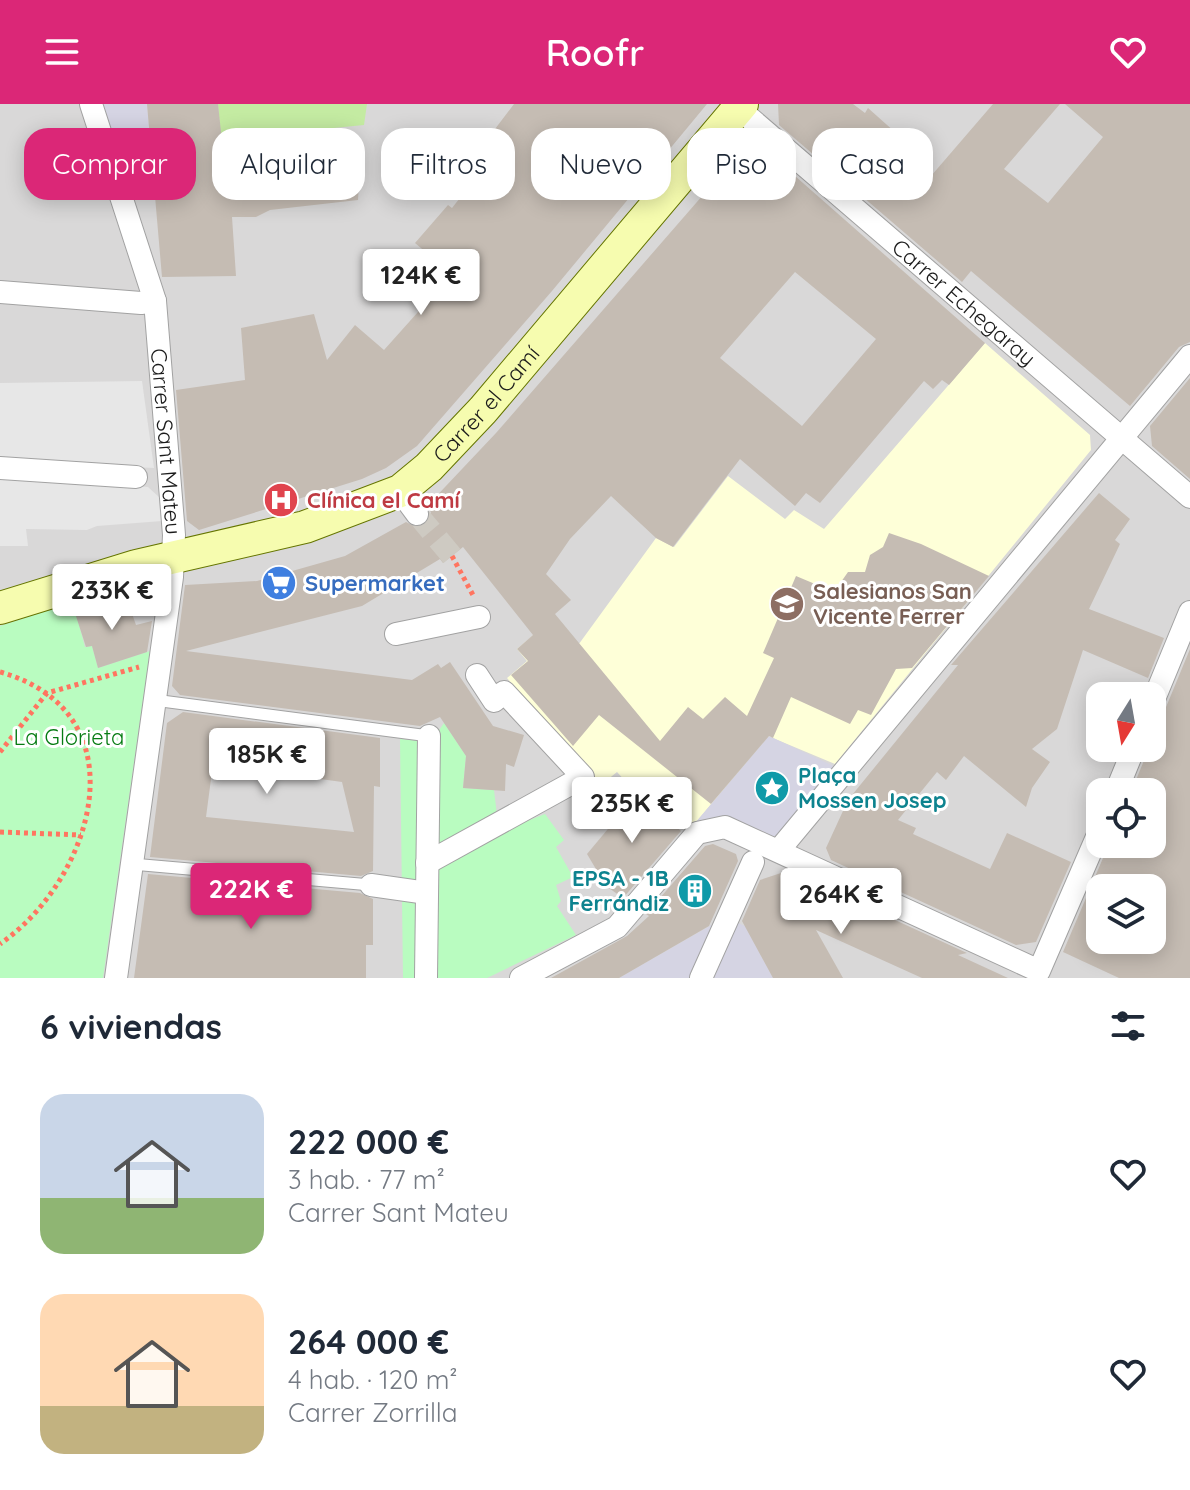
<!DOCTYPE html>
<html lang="es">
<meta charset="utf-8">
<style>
:root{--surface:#fff;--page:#f6f6f7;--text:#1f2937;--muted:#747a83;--accent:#db2777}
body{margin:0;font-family:Quicksand,sans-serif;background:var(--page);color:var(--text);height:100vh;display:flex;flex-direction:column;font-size:30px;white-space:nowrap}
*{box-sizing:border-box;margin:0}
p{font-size:26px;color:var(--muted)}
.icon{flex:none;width:44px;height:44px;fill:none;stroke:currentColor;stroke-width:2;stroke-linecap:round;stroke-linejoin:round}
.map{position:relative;height:874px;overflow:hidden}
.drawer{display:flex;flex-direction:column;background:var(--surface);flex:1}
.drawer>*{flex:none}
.hud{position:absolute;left:24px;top:24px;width:1142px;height:72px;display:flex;gap:16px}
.needle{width:52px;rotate:191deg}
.controls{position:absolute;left:1086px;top:578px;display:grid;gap:16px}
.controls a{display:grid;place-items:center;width:80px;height:80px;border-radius:16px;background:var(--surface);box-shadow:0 4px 20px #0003;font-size:40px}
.price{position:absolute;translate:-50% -68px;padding:0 18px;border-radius:8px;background:#fff;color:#222;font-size:26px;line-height:52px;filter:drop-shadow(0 2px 4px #0008)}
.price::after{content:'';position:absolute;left:50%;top:48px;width:24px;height:18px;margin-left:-12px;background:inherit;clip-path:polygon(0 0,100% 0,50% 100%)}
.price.active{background:var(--accent);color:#fff}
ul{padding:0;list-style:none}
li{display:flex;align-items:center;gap:24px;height:200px;padding:0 40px}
li span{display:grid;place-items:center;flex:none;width:224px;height:160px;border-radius:24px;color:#555}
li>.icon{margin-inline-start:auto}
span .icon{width:96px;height:96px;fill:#fffc;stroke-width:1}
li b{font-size:34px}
h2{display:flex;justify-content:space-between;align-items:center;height:96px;padding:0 40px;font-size:34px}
.pill{padding:0 28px;border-radius:24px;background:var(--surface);box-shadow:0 4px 20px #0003;font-size:28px;line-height:72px}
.pill.active{background:var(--accent);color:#fff}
header{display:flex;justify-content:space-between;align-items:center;height:104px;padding:0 40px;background:var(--accent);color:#fff;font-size:36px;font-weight:600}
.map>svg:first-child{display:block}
</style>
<header><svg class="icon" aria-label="menu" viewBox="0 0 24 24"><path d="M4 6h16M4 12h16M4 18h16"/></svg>Roofr<svg class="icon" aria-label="heart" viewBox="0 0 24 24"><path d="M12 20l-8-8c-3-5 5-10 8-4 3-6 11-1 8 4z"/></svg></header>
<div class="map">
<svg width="1190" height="874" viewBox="0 0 1190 874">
<rect width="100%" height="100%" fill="#eee9e0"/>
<path fill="#d9d8d8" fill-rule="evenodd" d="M0,0H1190V874H0ZM1100,592H1152V644H1100ZM1100,688H1152V740H1100ZM1100,784H1152V836H1100Z"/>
<polygon fill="#feffd8" points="985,239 1090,331 1091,346 835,660 768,632 688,728 655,699 649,703 617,668 601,681 507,574 527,557 517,545 537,528 576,544 656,434 674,443 728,372 785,415 794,406 824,425"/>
<polygon fill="#c4eba2" points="218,0 367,0 364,21 221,35"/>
<g fill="#b9fcc0">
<polygon points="77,497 81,507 76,510 85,543 92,542 98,564 150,547 103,874 0,874 0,522"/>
<polygon points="444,619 466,652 463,684 494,686 499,728 545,710 564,736 556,743 573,773 556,781 561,797 557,802 576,831 487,874 403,874 400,635 431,638"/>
</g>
<g fill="#e7e7e7">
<polygon points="142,277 154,364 0,356 0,279"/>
<polygon points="0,373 148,383 159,393 162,417 97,422 87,426 26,425 28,442 0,442"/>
</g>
<g fill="#d5d4e3">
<polygon points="104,0 147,0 151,50 117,53"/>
<polygon points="769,632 838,664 781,731 768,733 695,719"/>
<polygon points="719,811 745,822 773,874 619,874 715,819"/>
</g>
<g fill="#c5bcb3" fill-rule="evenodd">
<polygon points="147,0 218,0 226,74 360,61 358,96 270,106 256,113 232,113 236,172 162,173"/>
<polygon points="514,0 707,0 552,187 417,342 386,364 362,375 199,426 187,417 176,286 245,276 241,224 314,210 327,256 355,221 384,246 452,170 415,139 448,101 452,104 482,66 470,58"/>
<polygon points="778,0 853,0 865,9 868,4 905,37 893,51 925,79 993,0 1060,0 1004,65 1048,99 1103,33 1065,0 1190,0 1190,238 1179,243 1130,302 971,167 962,178 779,21"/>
<path d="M762,43L985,239L949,281L942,276L933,285L924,277L820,399L806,389L795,402L740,355L673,443L656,434L611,392L570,435L546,470L571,496L555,510L660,637L688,603L703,615L725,593L747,612L774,554L763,549L796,472L834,488L848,468H865L870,451L883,443L889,429L921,440L989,472L912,564L896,565L871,611L858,606L850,620L791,593L773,634L769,632L711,700L599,611L573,642L511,571L528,557L517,545L533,531L463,443L443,459L440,455L362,502L186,547L412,576L438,560L441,564L450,558L493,622L524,631L514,663L506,660L505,687L463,684L466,652L440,613L420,622L180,591L172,582L185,481L257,477L345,452L406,418L418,424L426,421L431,409L428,401L496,329L743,45ZM795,168L876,235L802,322L720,254Z"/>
<polygon points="1190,274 1190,375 1152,342 1150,322"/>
<polygon points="1099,389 1130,415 1115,436 1120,440 1089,505 1164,534 1148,574 1083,546 1057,625 1032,645 1050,658 1032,684 1026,703 964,652 946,676 937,668 898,716 916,724 913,730 990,765 1007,729 1071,758 1036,838 1016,841 831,756 826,744 848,696 958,561 951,561"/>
<polygon points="108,490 114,509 130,504 136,521 152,517 147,548 98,564 92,542 86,543 75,509 81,507 78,500"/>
<path d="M1190,545V874H1119L1063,848L1109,740H1152V688H1131ZM1100,784H1152V836H1100Z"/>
<path d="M183,608L380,634V683L374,682L373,767L361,772L150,753L167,619ZM213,660L342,678L354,728L206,713Z"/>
<polygon points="638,689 681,727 623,794 606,782 587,750"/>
<polygon points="713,740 736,750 738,757 709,822 619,874 551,874 627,832 649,812 646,810 705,742"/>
<polygon points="781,769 850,802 847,794 967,849 958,851 1008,874 922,874 816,826 843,874 773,874 742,817 760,776"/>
<polygon points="148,770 360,789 373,795 373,841 366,841 366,874 134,874"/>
</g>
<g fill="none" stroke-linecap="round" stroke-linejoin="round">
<polyline stroke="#cecac2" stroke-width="22" stroke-dasharray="22 11" stroke-linecap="butt" points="417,410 452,452"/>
<g stroke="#a2a2a2" stroke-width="13">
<g id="lane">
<polyline points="154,596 429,632"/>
<polyline points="132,760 371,781"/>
</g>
</g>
<g stroke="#a2a2a2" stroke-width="24">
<g id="street">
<path id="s1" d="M91,0L155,197L174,431L172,473L116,874"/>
<path id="s2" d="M738,4L1190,393"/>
<polyline points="0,188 141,199 155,197"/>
<polyline points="0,364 136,373"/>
<polyline points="400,387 417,410"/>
<polyline points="396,530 479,513"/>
<polyline points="1152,600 1190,508"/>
<polyline points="1116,688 1134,644"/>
<polyline points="779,746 1190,252"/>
<polyline points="427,759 583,673 504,588 494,597 477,571"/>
<polyline points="371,781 427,789"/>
<polyline points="426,874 429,632"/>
<polyline points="521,874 617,823 697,729 725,723 1039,867 1100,726"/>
<polyline points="701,874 753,758"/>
</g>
</g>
<g stroke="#657500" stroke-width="34">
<g id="secondary">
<path id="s3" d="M0,504L136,462L305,423L400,387L429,363L483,306L742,0"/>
</g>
</g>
<g stroke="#ff7560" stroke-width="5" stroke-dasharray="4 4" stroke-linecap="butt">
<polyline points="452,452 474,493"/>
<path d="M0,568C143,608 95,774 0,840"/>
<polyline points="0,648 47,589 139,563"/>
<polyline points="0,728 81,731"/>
</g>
<use href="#lane" stroke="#fff" stroke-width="11"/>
<use href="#street" stroke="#fff" stroke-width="22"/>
<use href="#secondary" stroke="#f6fcaf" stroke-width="32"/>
</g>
<defs>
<g id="hospital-disc" transform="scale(1.8)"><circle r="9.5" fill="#e0444e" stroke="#fff"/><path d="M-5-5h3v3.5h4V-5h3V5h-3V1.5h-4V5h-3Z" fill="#fff"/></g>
<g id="supermarket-disc" transform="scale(1.8)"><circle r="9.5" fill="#3f7fe0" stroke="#fff"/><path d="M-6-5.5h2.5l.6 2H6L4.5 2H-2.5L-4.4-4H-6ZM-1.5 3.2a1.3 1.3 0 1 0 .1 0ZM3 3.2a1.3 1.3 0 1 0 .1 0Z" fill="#fff"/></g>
<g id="school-disc" transform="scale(1.8)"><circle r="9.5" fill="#8d6e63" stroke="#fff"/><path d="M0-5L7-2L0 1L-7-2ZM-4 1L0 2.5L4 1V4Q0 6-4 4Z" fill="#fff"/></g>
<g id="sight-disc" transform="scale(1.8)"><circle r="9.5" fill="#0f9aa8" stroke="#fff"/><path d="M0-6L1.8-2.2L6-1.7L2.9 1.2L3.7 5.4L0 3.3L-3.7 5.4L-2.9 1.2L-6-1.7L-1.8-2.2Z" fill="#fff"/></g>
<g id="building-disc" transform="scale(1.8)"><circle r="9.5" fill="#0f9aa8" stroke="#fff"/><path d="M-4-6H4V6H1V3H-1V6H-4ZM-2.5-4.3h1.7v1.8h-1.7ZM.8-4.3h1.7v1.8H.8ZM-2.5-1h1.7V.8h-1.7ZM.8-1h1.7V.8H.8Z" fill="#fff"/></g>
</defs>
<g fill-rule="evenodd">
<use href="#hospital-disc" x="281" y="396"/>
<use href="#supermarket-disc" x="279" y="479"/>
<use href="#school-disc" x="787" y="500"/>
<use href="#sight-disc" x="772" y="684"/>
<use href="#building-disc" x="695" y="787"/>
</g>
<g text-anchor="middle" stroke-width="6" stroke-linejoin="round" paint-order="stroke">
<g font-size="22" fill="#1b1b1b" stroke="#fff">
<text dy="8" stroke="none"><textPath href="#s2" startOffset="298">Carrer Echegaray</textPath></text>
<text dy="8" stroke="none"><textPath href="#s3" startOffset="540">Carrer el Camí</textPath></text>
<text dy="8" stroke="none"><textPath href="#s1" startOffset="348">Carrer Sant Mateu</textPath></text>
</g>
<g font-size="22" font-weight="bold" fill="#be3a42" stroke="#fff" text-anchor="start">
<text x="307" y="404">Clínica el Camí</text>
</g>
<g font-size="22" font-weight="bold" fill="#366cbe" stroke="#fff" text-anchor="start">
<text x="305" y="487">Supermarket</text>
</g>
<g font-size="22" font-weight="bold" fill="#785e54" stroke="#fff" text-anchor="start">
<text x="813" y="495">Salesianos San<tspan x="813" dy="25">Vicente Ferrer</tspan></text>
</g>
<g font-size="22" fill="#067c13" stroke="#fff">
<text x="69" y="641">La Glorieta</text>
</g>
<g font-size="22" font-weight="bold" fill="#0d838f" stroke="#fff" text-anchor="start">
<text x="798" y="679">Plaça<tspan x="798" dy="25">Mossen Josep</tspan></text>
<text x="669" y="782" text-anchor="end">EPSA - 1B<tspan x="669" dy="25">Ferrándiz</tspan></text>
</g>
</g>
</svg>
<div class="controls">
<a><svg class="needle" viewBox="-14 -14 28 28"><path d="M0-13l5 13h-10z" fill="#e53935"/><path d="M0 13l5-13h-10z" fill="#747a83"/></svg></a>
<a><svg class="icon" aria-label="locate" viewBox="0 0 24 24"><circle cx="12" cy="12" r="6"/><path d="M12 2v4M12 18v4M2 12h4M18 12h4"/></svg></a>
<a><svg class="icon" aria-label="layers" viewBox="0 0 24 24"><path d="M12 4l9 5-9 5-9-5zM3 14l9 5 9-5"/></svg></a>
</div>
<b class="price" style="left:421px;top:213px">124K €</b>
<b class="price" style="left:112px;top:528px">233K €</b>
<b class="price" style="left:267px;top:692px">185K €</b>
<b class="price" style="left:632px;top:741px">235K €</b>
<b class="price active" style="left:251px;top:827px">222K €</b>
<b class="price" style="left:841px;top:832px">264K €</b>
<div class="hud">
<a class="pill active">Comprar</a>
<a class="pill">Alquilar</a>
<a class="pill">Filtros</a>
<a class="pill">Nuevo</a>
<a class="pill">Piso</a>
<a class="pill">Casa</a>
</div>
</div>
<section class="drawer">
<h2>6 viviendas<svg class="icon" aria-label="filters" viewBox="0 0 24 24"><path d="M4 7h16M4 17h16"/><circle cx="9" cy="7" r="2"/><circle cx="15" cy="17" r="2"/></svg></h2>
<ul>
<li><span style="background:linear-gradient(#c9d6e8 65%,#8fb573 0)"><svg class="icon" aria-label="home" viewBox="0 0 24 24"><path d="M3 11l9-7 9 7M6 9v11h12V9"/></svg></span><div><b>222 000 €</b><p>3 hab. · 77 m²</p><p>Carrer Sant Mateu</p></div><svg class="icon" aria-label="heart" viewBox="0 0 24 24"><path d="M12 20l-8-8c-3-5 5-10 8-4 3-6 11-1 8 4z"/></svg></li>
<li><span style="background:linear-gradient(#ffd9b3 70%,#c2b280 0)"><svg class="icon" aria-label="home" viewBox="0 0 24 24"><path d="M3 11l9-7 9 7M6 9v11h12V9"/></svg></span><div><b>264 000 €</b><p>4 hab. · 120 m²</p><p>Carrer Zorrilla</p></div><svg class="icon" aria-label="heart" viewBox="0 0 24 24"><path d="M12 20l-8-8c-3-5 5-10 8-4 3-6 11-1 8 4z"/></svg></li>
</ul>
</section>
